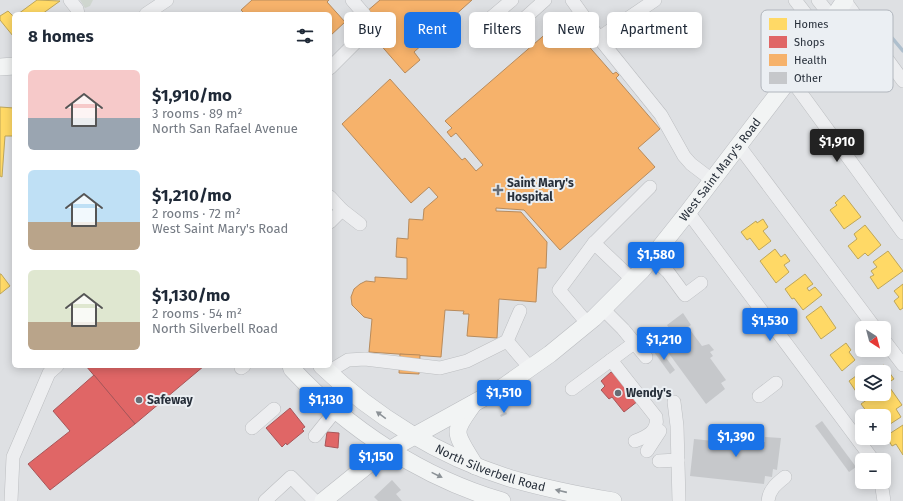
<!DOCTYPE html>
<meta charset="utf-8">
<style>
:root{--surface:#fff;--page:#f2f2f3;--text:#1f2937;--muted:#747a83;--accent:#1a73e8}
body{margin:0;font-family:"Fira Sans",sans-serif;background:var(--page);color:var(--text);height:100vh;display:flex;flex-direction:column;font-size:15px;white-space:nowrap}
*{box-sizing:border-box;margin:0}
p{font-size:13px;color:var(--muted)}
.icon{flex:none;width:22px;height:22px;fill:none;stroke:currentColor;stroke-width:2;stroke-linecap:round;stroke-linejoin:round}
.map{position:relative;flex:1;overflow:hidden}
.side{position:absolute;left:12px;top:12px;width:320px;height:356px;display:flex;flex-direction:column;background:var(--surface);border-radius:6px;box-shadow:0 2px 10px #0003}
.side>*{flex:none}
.guide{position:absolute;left:344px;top:12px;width:380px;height:36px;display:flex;gap:8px}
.needle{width:26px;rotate:144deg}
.tools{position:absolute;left:855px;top:321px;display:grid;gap:8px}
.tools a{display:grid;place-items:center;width:36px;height:36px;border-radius:6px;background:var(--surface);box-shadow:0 2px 10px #0003;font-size:20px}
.price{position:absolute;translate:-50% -34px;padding:0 9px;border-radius:4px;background:var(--accent);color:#fff;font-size:13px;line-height:26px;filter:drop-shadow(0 1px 2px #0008)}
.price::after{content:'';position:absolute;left:50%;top:24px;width:12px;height:9px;margin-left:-6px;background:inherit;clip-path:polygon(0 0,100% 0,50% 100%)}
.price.active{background:#222;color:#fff}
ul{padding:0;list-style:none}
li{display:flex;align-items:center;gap:12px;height:100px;padding:0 16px}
li span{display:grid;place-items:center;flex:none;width:112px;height:80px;border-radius:6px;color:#555}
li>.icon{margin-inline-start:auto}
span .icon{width:48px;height:48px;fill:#fffc;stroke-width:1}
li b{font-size:17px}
h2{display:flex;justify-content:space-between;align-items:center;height:48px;padding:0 16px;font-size:17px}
.pill{padding:0 14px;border-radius:6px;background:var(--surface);box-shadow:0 2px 10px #0003;font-size:14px;line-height:36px}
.pill.active{background:var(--accent);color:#fff}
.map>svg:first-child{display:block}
</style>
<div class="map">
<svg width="903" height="501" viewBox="0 0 903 501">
<rect width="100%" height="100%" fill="#dee0e3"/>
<polygon fill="#cfd6cf" points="80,0 93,0 90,6 85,8"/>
<g fill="#ffd966" stroke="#bea659">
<polygon points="37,0 60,1 42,14 18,14"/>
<polygon points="8,11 14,17 14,35 13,36 0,20 0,16"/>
<polygon points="0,107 14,108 14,136 5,136 2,177 0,176"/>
<polygon points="844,195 861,217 844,229 830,210 837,205 835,203"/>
<polygon points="763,219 768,227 763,231 771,241 759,250 750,238 747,240 741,232 756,221 757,223"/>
<polygon points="865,225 881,245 868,256 865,253 858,259 848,246 857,239 854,234"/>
<polygon points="775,249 781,257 785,254 790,261 784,265 789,272 776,283 760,261"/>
<polygon points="888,251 903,271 878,289 870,277 874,275 871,271 877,267 873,262"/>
<polygon points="0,274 1,274 10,286 0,294"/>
<polygon points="805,274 813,284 807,288 809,291 815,287 822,295 803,310 794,298 792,299 785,289"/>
<polygon points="903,284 903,308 900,310 894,301 899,297 894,291"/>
<polygon points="821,306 836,328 821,339 806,317"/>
<polygon points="846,343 851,350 849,352 855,360 842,371 830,355"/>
<polygon points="884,365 894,379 886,384 884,382 884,372 877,372 876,370"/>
<polygon points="867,368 869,372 862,372 862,394 868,394 861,399 849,381"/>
<polygon points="888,385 902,405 896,409 901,417 884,428 884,416 870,416 861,404 875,394 884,394 884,388"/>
<polygon points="903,425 903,455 896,444 892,446 886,436"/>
</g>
<g fill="#e06666" stroke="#a85659">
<polygon points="86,366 204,366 135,424"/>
<polygon points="611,372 619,377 638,401 624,412 612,397 609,399 601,390 605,386 601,381"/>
<polygon points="94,375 135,424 50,490 28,464 70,431 53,411"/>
<polygon points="290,408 305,427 302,429 304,431 287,445 286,443 282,447 266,428"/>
<polygon points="327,432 339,433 338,448 325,446"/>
</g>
<g fill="#f6b26b" stroke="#b88b5c">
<polygon points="252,0 329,0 327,2 345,22 330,36 330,14 245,14 241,10"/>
<polygon points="380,0 472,0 414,52 420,60 405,73 358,19"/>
<polygon points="564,18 613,74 616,72 619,75 616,78 660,129 638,148 655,167 560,250 524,210 496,208 496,211 521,212 547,242 546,268 538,268 536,302 499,299 497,338 467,336 469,314 463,314 464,311 445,310 441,357 369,352 372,319 364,317 352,305 351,297 354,289 360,284 366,281 375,282 375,277 407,279 407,258 396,257 397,238 408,239 409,219 423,220 424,209 438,197 429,187 411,203 342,124 390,79 462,160 465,158 476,171 483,165 456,133 451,137 447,132 452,128 445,121"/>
<polygon points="400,354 420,355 419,374 399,373"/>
</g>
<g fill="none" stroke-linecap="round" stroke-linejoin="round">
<polyline stroke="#aebfcd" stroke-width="3.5" points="873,15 903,51"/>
</g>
<g fill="#c6c8cb">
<polygon points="683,313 691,325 688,327 702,346 709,344 714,350 710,352 713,356 710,358 726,380 721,383 725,389 706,404 659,340 671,331 667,325"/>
<polygon points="659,348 675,370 670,374 654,352"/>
<polygon points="506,412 507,414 501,417 500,415"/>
<polygon points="822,421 856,467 849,472 815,426"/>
<polygon points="738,430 760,432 759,442 765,442 765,437 781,438 777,470 773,469 772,477 765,476 764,484 690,476 694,439 733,443 734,433 738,433"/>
<polygon points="392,480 401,490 396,494 402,501 378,501 374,497"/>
</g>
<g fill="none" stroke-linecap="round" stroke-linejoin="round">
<g stroke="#bcbec1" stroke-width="14">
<g id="minor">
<polyline points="70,0 77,9 78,14"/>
<polyline points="352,0 364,14"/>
<polyline points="572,0 599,38 661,115 684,156 691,164 712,180"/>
<polyline points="795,0 822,35"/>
<polyline points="818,0 833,19"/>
<polyline points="845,1 903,81"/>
<polyline points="146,14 167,0"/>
<polyline points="487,21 512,0"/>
<polyline points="506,35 545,0"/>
<polyline points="599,38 655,0"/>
<polyline points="330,68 368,30"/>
<polyline points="790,78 903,233"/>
<polyline points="739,146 875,328"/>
<polyline points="330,197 342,210 360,224"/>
<polyline points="688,212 873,460"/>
<polyline points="330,222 342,210"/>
<polyline points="594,243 650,187"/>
<polyline points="652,257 668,272 685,295 701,283"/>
<polyline points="603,309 623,329 646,357"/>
<polyline points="588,324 559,290 594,243 633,280"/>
<polyline points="884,340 903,365"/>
<polyline points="507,341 520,311"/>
<path d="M611,360L656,417C659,431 646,437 635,441"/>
<polyline points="241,368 244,366"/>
<polyline points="328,372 348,360 365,359 440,368 467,361 507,341 530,368"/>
<polyline points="572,389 634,343"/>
<polyline points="759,396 776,383"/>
<polyline points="674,402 677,426 679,501"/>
<polyline points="252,428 274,409"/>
<polyline points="315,436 336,410"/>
<polyline points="647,451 660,431"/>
<polyline points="659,461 678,460"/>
<polyline points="881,482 884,501"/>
<polyline points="11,501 13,457 49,373 57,366"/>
<polyline points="265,501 291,477 315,501"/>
<path d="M768,501C769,490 776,484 785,477"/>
</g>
</g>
<g stroke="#bbbdc1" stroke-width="18">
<g id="major">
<polyline points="0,67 14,66"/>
<path d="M291,366L292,369C348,429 423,478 502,501"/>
<path id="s1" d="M322,366C374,416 439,456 509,478C543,488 578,495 613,501"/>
<path d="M473,404C469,411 458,423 458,432C458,441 471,458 475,466"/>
<path id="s2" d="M323,501L375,459L398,445L503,387L550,354L594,318L642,270L688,212L790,78L822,35L845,0"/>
</g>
</g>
<use href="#minor" stroke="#edeef0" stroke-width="13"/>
<use href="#major" stroke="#f2f4f4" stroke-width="17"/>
</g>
<defs><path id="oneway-solid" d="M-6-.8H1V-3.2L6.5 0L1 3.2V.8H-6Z"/></defs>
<g fill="#8c9297">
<use href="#oneway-solid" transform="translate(381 415) rotate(-144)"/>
<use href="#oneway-solid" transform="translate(437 475) rotate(26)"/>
<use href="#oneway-solid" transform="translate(561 491) rotate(-167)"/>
</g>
<g fill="#676d75" stroke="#ebeff3" stroke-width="1.5">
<path d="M496 184h4v4h4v4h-4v4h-4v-4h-4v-4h4z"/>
<circle cx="618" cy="393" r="4"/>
<circle cx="139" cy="400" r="4"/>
</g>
<g text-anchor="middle" stroke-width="4" stroke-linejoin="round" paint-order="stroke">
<g font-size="12" fill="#272f3a" stroke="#ebeff3">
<text dy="4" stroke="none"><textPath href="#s2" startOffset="523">West Saint Mary's Road</textPath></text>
<text dy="4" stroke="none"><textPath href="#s1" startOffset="199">North Silverbell Road</textPath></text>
</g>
<g font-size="12" font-weight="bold" fill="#272f3a" stroke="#ebeff3" text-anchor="start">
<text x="507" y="187">Saint Mary's<tspan x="507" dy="14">Hospital</tspan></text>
<text x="626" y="397">Wendy's</text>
<text x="147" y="404">Safeway</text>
</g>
</g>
<rect x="761" y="10" width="132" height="82" rx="6" fill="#ebeff3" stroke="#b0b5bc" stroke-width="1"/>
<rect x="769" y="18" width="18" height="12" fill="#ffd966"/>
<rect x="769" y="36" width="18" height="12" fill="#e06666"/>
<rect x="769" y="54" width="18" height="12" fill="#f6b26b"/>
<rect x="769" y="72" width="18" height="12" fill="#c6c8cb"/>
<g font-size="11" fill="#272f3a">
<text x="794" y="28">Homes</text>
<text x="794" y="46">Shops</text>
<text x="794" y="64">Health</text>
<text x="794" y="82">Other</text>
</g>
</svg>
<div class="tools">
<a><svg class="needle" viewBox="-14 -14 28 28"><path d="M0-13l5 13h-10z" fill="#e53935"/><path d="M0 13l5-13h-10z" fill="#747a83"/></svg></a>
<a><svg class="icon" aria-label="layers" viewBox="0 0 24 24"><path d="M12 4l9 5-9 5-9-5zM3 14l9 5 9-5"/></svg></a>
<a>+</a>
<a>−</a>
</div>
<b class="price active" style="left:837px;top:163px">$1,910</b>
<b class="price" style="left:656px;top:276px">$1,580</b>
<b class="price" style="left:770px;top:342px">$1,530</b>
<b class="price" style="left:664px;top:361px">$1,210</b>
<b class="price" style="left:504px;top:414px">$1,510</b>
<b class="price" style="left:326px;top:421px">$1,130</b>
<b class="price" style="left:736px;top:458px">$1,390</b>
<b class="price" style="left:376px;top:478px">$1,150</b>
<div class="guide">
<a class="pill">Buy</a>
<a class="pill active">Rent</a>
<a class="pill">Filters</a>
<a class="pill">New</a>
<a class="pill">Apartment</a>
</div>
<section class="side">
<h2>8 homes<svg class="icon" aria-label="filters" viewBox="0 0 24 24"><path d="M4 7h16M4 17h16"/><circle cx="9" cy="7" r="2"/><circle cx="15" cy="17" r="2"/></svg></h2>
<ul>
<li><span style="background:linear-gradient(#f6c9c9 60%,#9aa5b1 0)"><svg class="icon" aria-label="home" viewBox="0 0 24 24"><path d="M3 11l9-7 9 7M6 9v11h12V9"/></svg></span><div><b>$1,910/mo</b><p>3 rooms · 89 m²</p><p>North San Rafael Avenue</p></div></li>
<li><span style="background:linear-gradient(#bfe0f5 65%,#b9a48a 0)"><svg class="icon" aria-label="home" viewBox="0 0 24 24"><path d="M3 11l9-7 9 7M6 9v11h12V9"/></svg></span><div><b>$1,210/mo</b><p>2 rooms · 72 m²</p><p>West Saint Mary's Road</p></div></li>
<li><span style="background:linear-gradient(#dfe7d0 65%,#b9a48a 0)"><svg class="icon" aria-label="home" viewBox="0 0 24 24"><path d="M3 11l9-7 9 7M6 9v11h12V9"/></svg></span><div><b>$1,130/mo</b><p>2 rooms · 54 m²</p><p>North Silverbell Road</p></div></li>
</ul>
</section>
</div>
